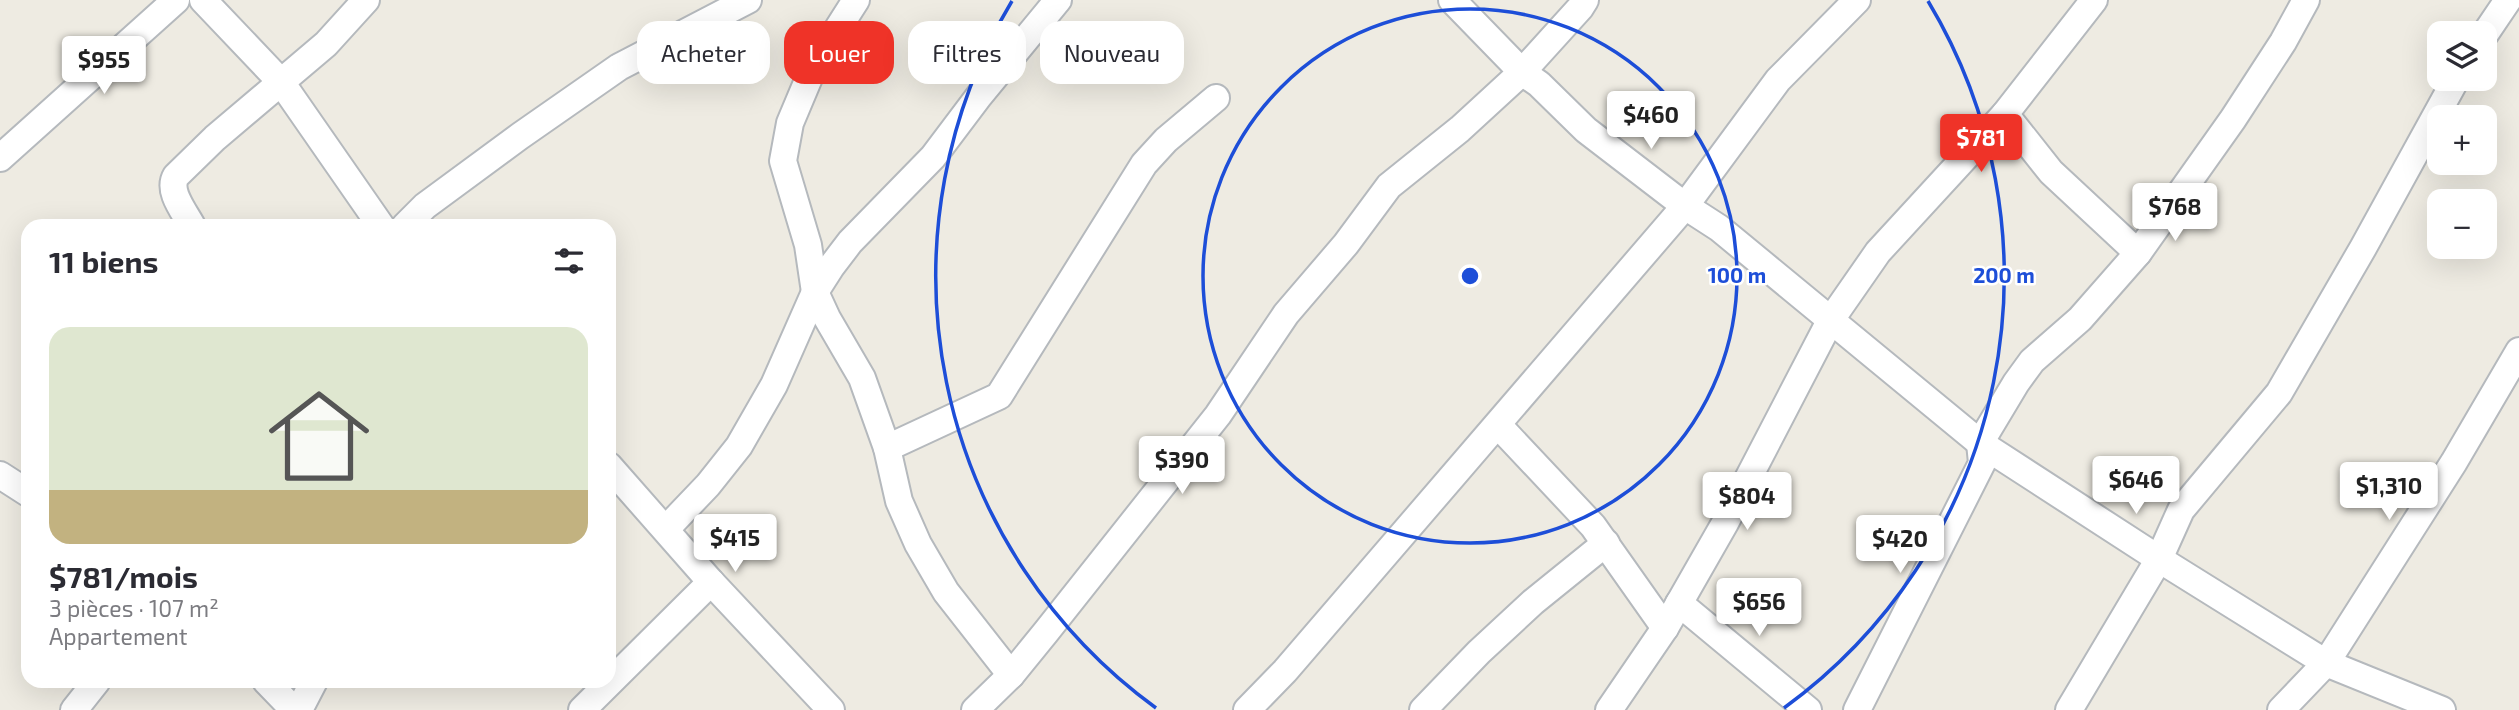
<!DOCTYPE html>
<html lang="fr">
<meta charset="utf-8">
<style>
:root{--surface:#fff;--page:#f2f2f3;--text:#2b2b33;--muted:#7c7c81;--accent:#ef3328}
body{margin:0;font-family:"Exo 2",sans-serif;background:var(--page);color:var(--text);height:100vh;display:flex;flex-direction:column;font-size:26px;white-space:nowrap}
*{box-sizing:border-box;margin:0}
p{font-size:23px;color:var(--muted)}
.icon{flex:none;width:38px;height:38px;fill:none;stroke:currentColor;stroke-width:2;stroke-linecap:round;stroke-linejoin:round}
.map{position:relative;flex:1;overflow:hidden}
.side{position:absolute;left:21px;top:219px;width:595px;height:469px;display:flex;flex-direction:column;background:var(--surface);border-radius:21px;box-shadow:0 7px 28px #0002}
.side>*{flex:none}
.banner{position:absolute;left:637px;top:21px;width:665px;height:63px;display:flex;gap:14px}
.buttons{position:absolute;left:2427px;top:21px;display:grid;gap:14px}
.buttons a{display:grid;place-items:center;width:70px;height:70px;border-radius:14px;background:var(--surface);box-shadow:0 7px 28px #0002;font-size:35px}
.price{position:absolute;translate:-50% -60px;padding:0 16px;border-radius:7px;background:#fff;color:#222;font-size:23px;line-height:46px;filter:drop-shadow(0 2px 4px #0008)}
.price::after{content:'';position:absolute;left:50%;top:42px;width:21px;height:16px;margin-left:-10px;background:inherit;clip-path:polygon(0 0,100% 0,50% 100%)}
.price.on{background:var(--accent);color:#fff}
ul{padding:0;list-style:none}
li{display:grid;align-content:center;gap:14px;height:371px;padding:0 28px}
li span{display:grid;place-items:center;height:217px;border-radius:21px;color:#555}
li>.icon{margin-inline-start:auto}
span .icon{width:126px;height:126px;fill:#fffc;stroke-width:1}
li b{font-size:30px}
h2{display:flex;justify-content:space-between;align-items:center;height:84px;padding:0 28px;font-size:30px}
.pill{padding:0 24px;border-radius:21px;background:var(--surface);box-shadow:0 7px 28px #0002;font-size:24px;line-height:63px}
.pill.on{background:var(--accent);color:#fff}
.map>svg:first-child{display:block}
</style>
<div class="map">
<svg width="2519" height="710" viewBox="0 0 2519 710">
<rect width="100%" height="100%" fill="#eeebe2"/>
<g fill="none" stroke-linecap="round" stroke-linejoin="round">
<g stroke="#b5b9bd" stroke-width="30">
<g id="minor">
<polyline points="203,0 281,82 381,226"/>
<polyline points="856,0 814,66 790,123 783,161 808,245 815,292 827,318 862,378 887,448 899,501 918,544 946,592 1011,675"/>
<polyline points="1452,0 1522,72 1539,84 1586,130 1685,206 1719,228 1980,443 2159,559 2326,663 2442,710"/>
<polyline points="2485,34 2508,0"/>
<polyline points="2005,114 2051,172 2138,253"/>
<polyline points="0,158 176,0"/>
<path d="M192,226C184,211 167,191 176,176L215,138L326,44L366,0"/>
<polyline points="405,226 425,206 520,136 619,67 748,0"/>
<polyline points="1498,425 1593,526 1665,628"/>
<polyline points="887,448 999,396 1144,164 1166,140 1216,98"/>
<polyline points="609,466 711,582 831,710"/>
<polyline points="0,475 28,493"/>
<polyline points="666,529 708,485 739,446 774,385 815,292 831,267 850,242 933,157 979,96 1058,0"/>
<polyline points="1679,603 1808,710"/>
<polyline points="266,681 294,710"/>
<polyline points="74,710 97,681"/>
<polyline points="299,710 314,681"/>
<polyline points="582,710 711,582"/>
<polyline points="975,710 1011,675 1046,632 1218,415 1286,314 1346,244 1389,186 1460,129 1522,72 1580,8 1585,0"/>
<polyline points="1247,710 1285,671 1685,206 1778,80 1857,0"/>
<polyline points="1423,710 1479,652 1533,602 1606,543"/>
<polyline points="1609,710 1665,628 1725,523 1830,321 1878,252 2005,114 2094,0"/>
<polyline points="1857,710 1982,463 1980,443 2016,383 2032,361 2080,319 2138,253 2233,119 2283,42 2306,0"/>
<polyline points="2069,710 2159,559 2181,510 2279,393 2363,248 2456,79"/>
<polyline points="2281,710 2326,663 2454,462 2519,351"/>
</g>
</g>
<use href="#minor" stroke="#fff" stroke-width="26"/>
</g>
<g fill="none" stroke="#1d4ed8" stroke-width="3.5">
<circle cx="1470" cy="276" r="267"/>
<path d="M1156 708A534 534 0 0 1 1012 1M1928 1A534 534 0 0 1 1784 708"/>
</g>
<circle cx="1470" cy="276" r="10" fill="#1d4ed8" stroke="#fff" stroke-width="3.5"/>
<g font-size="21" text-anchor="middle" font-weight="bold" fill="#1d4ed8" stroke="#fff" stroke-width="5" stroke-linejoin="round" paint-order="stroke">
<text x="1737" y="283">100 m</text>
<text x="2004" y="283">200 m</text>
</g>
</svg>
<div class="buttons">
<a><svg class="icon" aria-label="layers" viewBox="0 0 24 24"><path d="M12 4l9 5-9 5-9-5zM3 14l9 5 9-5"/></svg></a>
<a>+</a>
<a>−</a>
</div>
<b class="price" style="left:104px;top:96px">$955</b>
<b class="price" style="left:1651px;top:151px">$460</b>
<b class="price on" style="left:1981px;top:174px">$781</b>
<b class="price" style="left:2175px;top:243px">$768</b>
<b class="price" style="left:1182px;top:496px">$390</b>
<b class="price" style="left:2136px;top:516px">$646</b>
<b class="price" style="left:2389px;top:522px">$1,310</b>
<b class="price" style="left:1747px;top:532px">$804</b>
<b class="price" style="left:735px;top:574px">$415</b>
<b class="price" style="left:1900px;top:575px">$420</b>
<b class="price" style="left:1759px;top:638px">$656</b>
<div class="banner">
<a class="pill">Acheter</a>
<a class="pill on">Louer</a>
<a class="pill">Filtres</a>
<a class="pill">Nouveau</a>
</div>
<section class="side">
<h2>11 biens<svg class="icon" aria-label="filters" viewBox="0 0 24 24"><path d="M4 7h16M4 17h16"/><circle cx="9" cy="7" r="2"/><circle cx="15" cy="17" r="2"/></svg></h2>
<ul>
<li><span style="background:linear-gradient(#dfe7d0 75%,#c2b280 0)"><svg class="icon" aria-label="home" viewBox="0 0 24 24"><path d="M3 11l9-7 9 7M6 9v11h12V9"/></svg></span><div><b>$781/mois</b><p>3 pièces · 107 m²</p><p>Appartement</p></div></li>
</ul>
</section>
</div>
